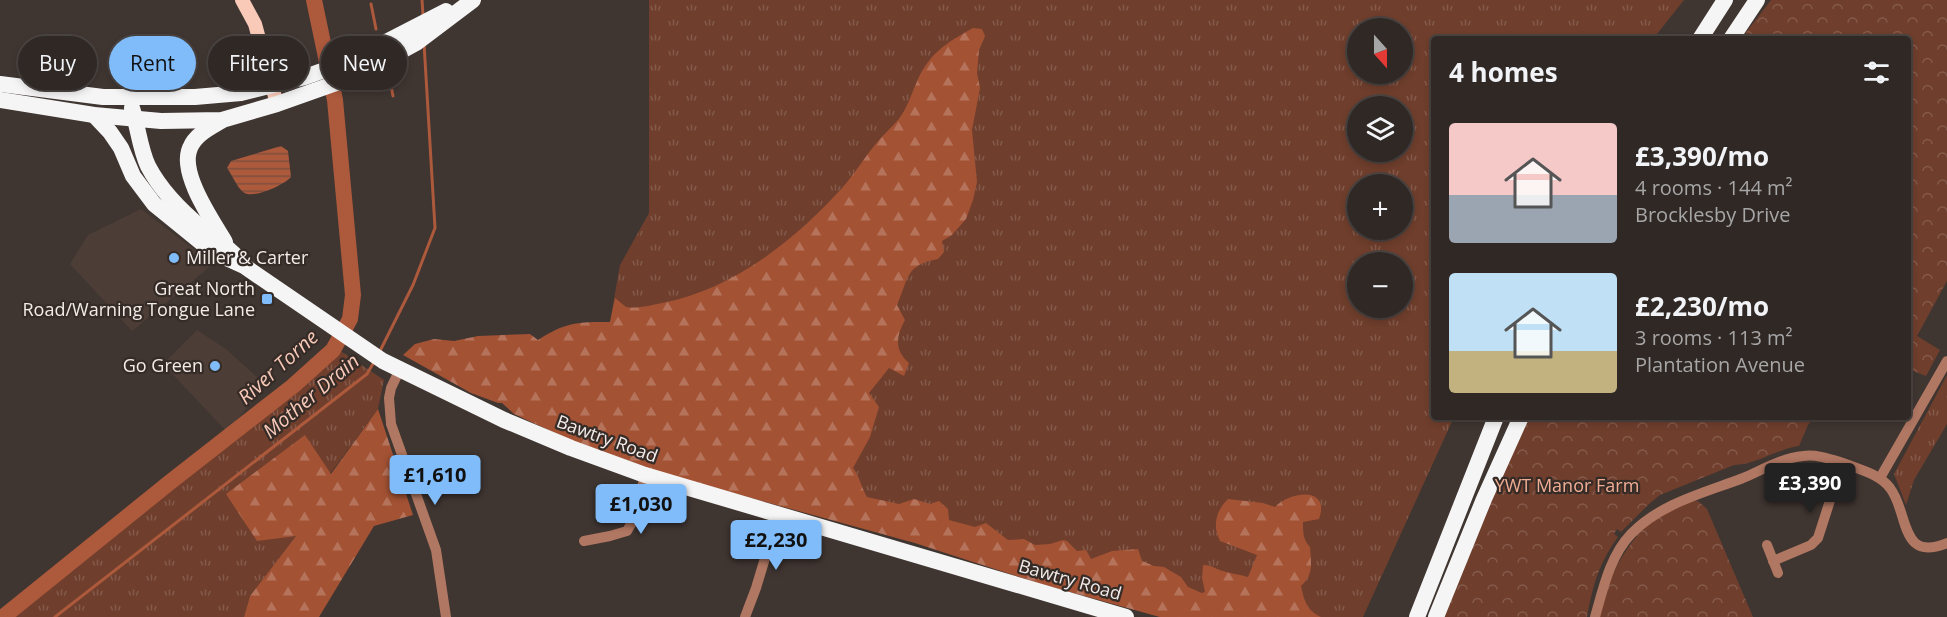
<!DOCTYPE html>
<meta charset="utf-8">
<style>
:root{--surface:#2f2825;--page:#37302d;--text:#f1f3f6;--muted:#a7a6a7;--line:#4a4442;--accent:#81bcfa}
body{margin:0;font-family:"Open Sans",sans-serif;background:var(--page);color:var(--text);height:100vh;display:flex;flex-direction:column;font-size:22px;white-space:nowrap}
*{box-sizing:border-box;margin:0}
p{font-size:20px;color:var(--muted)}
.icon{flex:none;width:33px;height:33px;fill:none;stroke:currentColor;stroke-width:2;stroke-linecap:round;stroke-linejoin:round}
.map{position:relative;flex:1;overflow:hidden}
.sheet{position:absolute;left:1431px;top:36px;width:480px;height:384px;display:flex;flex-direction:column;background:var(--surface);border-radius:6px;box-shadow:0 3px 9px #0003,0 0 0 2px var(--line)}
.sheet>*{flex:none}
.top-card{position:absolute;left:18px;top:36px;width:570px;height:54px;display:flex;gap:12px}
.needle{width:39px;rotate:159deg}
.fabs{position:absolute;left:1347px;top:18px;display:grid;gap:12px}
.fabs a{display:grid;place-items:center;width:66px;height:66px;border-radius:50%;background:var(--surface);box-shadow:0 3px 9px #0003,0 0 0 2px var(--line);font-size:30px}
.price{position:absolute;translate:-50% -51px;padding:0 14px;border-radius:6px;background:var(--accent);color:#111;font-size:20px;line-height:39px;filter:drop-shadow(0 2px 3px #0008)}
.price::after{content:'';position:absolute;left:50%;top:36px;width:18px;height:14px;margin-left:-9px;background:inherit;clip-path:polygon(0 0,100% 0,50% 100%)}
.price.active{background:#222;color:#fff}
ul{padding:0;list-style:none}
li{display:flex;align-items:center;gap:18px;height:150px;padding:0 18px}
li span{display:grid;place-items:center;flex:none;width:168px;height:120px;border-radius:6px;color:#555}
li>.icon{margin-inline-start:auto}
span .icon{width:72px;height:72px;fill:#fffc;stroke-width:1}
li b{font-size:26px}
h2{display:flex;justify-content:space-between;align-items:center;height:72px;padding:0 18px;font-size:26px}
.tag{padding:0 21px;border-radius:27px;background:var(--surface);box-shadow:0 3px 9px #0003,0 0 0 2px var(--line);font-size:21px;line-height:54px}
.tag.active{background:var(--accent);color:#111}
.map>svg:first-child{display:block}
</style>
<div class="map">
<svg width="1947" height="617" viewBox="0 0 1947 617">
<defs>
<pattern id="grass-tufts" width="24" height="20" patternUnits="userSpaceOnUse" patternTransform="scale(1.5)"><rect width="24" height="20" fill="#6f3e2c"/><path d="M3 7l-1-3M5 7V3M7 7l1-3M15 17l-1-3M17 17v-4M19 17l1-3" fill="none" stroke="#845a4b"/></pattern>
<pattern id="forest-firs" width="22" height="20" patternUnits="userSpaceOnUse" patternTransform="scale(1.5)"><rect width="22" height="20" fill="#a35234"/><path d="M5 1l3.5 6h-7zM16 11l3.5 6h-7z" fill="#b5735b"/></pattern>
<pattern id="park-crowns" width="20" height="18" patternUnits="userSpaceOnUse" patternTransform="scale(1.5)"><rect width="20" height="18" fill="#6f3e2c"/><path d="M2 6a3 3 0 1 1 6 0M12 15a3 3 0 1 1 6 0" fill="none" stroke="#845a4b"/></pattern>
<pattern id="water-rules" width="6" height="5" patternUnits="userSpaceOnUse" patternTransform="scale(1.5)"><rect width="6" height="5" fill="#ac593c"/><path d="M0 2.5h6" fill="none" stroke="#7f5040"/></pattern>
</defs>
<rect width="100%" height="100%" fill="#3f3531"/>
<g fill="#4d3d37">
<polygon points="141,209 213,264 132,331 70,264 88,235"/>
<polygon points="197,330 226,349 266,385 227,432 163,364"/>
</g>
<g fill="url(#grass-tufts)" fill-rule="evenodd">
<path d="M649,0H1684L1653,39H1434V417H1454L1363,617H1160L1038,583L915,543L668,475L610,322L620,265L649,213ZM1358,28H1402V74H1358ZM1358,106H1402V152H1358ZM1358,184H1402V230H1358ZM1358,262H1402V308H1358Z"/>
<polygon points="339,350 384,380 378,409 330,474 297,535 250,596 244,617 13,617 311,380"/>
<polygon points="1947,375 1947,424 1914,480 1906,505 1894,474"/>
</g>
<g fill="url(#forest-firs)">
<path d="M973,28L982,29L985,36L979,50L977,73L980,88L972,130L977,182L973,200L966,219L952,235L942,241L944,252L938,259C905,265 909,278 897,305L905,320C896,336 894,350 909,363L904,376L889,368L869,393L879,407L870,437L853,468C860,477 861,487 867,497L899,504L914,499L930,504L939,501L948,509L949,520L975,527L986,523L1008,540L1024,539L1035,545L1050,544L1063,540L1067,541L1077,551L1086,550L1091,559L1112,551L1138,549L1142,561L1154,566L1164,567L1181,577L1188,587L1202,593L1205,592L1202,578L1203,565C1212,565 1215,569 1223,571C1231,574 1239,574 1248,577L1257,555L1220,541C1212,525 1216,511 1228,499L1263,503L1275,507C1290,491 1331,486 1319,519L1303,522C1303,532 1303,540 1310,547C1311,564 1314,574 1301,586C1304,600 1307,611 1321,617H1160L1038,583L915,543L668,475L570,440L514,414L502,403H498L471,393L403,355L415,344L434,339L454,341L478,336L530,334L538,340C566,322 577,322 610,322L615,298L626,307C638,309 651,305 662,303C734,289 795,240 843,187C856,172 866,155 879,140C885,133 892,127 898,120C907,109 910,97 916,84C928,54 946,43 973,28Z"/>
<polygon points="378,409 413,515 374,526 319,617 244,617 250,596 296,536 257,541 226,494 305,435 331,474"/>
</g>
<g fill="url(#park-crowns)">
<polygon points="1771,0 1947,0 1947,281 1917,336 1940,350 1926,376 1908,369 1908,39 1741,39"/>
<path d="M1525,417H1815L1808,425L1799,446C1776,449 1757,465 1734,465L1660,495L1649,504L1621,532L1617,529L1614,534L1618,537C1599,563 1593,585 1587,617H1443Z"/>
<path d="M1691,501H1698L1707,509L1753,617H1598C1606,578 1632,529 1669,509C1675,506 1684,504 1691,501Z"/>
</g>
<path fill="url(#water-rules)" d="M281,146L288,151L291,177C284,185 252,200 243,192C237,187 232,175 227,168L231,161Z"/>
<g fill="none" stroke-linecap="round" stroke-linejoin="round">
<g stroke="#ac593c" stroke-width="3">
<polyline points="422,0 423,15"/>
<polyline points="371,4 376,29"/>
<polyline points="390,81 393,96"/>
<polyline points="380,351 413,285 435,228 424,43"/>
<polyline points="55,617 367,374 374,362"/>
</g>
<polyline stroke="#ac593c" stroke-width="16" points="3,617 169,483 293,386 333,350 350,319 353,295 335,100 314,0"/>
<g stroke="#b07762" stroke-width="10">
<polyline points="400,369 391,388 389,398 391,424 436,550 446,617"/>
<polyline points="1880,478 1947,361"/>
<polyline points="584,541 610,536 627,531 635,517 645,475"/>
<polyline points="1767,545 1778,573"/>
<polyline points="1773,561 1811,545 1818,538 1842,463"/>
<polyline points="745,617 756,588 778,515"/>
<path d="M1595,617C1603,589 1610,556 1631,534C1661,503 1704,493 1743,478C1762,470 1782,458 1803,456C1816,454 1830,459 1843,463C1858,469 1880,474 1890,488C1909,512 1899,563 1947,543"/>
</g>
<polyline stroke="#facab9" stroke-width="14" points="242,0 255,24 277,104"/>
<g stroke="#f5f5f5" stroke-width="16">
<polyline points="1700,39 1725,0"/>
<polyline points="1731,39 1757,0"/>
<polyline points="0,84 103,97 195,97 241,93 305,77 347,62 446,11"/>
<polyline points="0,100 94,115 161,121 222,120 277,104 356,76 416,43 473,0"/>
<path d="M132,108C138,127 140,149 148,166C161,191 181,211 203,229C215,239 227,246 238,258"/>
<polyline points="94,115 110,132 121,148 133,176 154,204 213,252 244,266 383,361 504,420 571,448 645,475 1126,617"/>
<path d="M221,121C209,128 195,135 190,148C179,173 212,220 225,242"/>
<polyline points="1417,617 1496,417"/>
<polyline points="1436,617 1484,499 1521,417"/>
</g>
</g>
<g fill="#81bcfa" stroke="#352b27" stroke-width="2">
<circle cx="174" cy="258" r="6"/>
<rect x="261" y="293" width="12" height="12" rx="3"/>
<circle cx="215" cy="366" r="6"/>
</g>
<g text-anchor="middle" stroke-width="4.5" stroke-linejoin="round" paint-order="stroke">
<g font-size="18" fill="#f2ebe8" stroke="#352b27" text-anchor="end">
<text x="186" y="264" text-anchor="start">Miller &amp; Carter</text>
<text x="255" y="295">Great North<tspan x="255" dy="21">Road/Warning Tongue Lane</tspan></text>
<text x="203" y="372">Go Green</text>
</g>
<g font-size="18" fill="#f2ebe8" stroke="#352b27">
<text transform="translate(607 439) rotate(20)" y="6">Bawtry Road</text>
<text transform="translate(1070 580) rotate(16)" y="6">Bawtry Road</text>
</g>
<g font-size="18" fill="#f1ac94" stroke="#352b27">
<text x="1567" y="492">YWT Manor Farm</text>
</g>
<g font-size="20" font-style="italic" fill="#f7c8b7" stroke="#352b27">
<text transform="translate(278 367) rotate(-42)" y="7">River Torne</text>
<text transform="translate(311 396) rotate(-40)" y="7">Mother Drain</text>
</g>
</g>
</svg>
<div class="fabs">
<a><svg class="needle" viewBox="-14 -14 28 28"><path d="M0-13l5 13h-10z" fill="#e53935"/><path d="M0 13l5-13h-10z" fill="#a7a6a7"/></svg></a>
<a><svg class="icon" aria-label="layers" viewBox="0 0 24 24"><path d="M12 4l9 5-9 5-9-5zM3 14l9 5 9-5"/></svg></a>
<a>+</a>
<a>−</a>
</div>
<b class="price" style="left:435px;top:506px">£1,610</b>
<b class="price active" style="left:1810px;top:514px">£3,390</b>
<b class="price" style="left:641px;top:535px">£1,030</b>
<b class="price" style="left:776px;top:571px">£2,230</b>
<div class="top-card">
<a class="tag">Buy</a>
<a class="tag active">Rent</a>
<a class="tag">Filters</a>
<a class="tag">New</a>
</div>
<section class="sheet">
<h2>4 homes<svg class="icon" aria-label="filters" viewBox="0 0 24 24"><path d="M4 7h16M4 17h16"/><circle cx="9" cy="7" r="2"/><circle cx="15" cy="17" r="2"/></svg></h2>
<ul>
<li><span style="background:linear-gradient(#f6c9c9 60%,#9aa5b1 0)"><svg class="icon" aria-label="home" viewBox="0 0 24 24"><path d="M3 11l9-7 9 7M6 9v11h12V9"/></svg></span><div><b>£3,390/mo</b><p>4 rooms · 144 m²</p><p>Brocklesby Drive</p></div></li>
<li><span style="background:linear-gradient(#bfe0f5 65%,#c2b280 0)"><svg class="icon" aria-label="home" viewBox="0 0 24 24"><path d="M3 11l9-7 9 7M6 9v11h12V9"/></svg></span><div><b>£2,230/mo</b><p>3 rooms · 113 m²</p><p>Plantation Avenue</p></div></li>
</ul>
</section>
</div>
